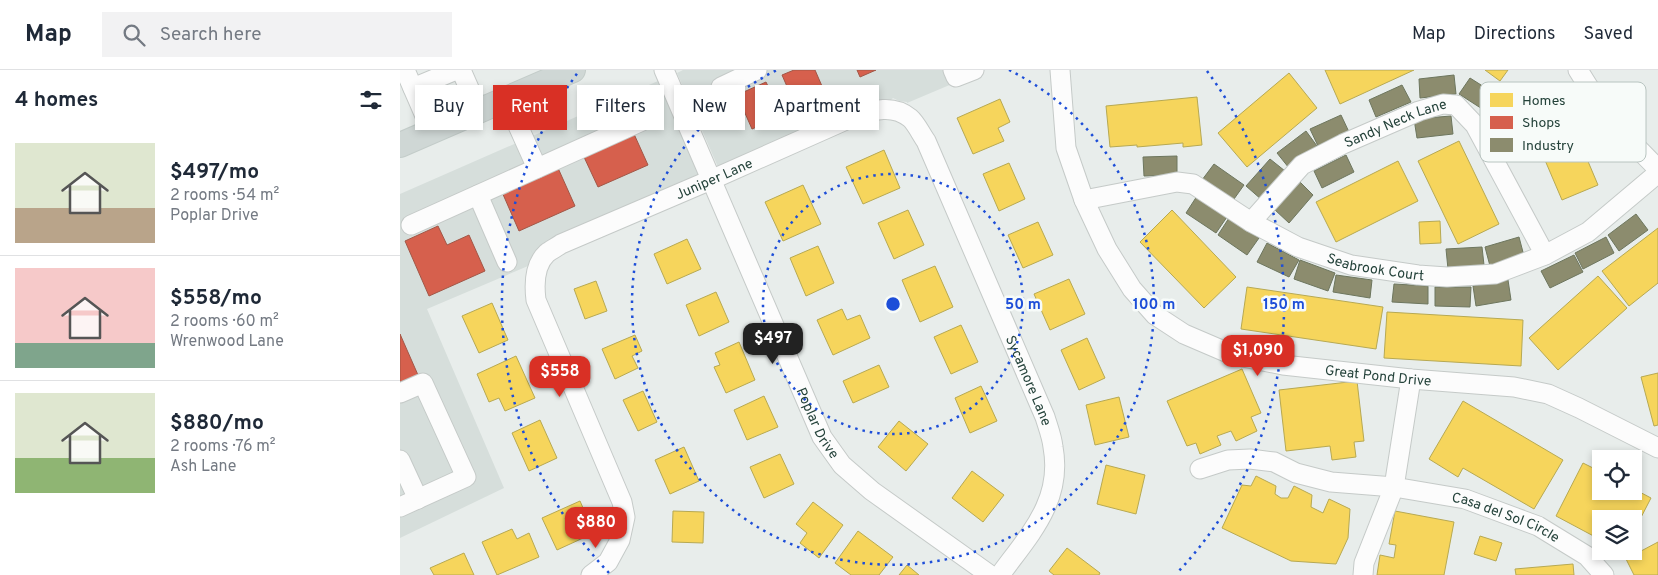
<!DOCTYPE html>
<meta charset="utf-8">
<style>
:root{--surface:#fff;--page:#f2f2f3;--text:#1f2937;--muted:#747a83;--line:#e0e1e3;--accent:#d93025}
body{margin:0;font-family:Overpass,sans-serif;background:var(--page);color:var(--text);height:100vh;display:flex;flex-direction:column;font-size:19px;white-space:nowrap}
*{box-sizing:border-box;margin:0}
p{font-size:16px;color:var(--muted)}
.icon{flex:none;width:28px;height:28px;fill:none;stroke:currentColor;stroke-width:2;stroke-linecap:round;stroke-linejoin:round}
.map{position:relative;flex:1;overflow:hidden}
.sheet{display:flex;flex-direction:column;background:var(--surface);width:400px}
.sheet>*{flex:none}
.top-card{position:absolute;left:15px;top:15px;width:475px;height:45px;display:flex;gap:10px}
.controls{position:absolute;left:1192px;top:380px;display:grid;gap:10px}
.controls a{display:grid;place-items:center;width:50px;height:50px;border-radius:0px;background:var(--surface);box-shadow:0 2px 8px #0003;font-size:25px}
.price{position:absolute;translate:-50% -42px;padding:0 11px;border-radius:10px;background:var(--accent);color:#fff;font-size:16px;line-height:32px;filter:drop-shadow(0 1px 2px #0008)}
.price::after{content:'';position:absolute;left:50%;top:30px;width:15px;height:11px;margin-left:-8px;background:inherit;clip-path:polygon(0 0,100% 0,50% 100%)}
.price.on{background:#222;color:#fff}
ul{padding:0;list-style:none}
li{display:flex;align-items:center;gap:15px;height:125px;padding:0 15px}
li+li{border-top:1px solid var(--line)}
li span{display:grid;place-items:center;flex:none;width:140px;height:100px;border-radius:0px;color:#555}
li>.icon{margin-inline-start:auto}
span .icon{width:60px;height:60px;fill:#fffc;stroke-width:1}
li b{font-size:21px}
h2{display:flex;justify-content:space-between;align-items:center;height:60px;padding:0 15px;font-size:21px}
.pill{padding:0 18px;border-radius:0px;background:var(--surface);box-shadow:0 2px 8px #0003;font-size:18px;line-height:45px}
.pill.on{background:var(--accent);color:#fff}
header{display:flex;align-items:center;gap:30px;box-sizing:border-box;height:70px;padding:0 25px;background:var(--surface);border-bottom:1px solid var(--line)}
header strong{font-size:24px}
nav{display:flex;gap:28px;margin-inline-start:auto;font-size:18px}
.search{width:350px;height:45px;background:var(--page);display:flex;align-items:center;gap:12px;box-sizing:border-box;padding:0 18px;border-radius:0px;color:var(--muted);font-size:19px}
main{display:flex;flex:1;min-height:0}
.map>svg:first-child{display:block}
</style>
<header>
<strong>Map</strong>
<div class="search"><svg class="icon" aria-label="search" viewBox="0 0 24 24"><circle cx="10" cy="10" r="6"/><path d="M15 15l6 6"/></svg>Search here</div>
<nav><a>Map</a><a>Directions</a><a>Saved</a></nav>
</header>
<main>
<section class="sheet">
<h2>4 homes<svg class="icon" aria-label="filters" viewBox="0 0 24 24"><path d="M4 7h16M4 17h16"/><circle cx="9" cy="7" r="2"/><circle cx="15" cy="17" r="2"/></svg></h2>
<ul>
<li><span style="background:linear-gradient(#dfe7d0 65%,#b9a48a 0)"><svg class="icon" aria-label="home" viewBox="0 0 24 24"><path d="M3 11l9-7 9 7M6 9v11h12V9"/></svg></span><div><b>$497/mo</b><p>2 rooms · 54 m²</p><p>Poplar Drive</p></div></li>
<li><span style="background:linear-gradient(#f6c9c9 75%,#7fa58c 0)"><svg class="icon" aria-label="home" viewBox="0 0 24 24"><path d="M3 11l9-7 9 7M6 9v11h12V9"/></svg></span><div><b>$558/mo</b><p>2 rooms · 60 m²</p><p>Wrenwood Lane</p></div></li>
<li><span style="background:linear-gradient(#dfe7d0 65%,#8fb573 0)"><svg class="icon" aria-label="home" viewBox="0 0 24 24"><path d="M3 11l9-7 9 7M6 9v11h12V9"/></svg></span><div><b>$880/mo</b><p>2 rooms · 76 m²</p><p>Ash Lane</p></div></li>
</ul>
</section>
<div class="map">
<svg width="1258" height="505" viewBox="0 0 1258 505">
<rect width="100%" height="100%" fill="#e8edeb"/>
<g fill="#d6dedb">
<polygon points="283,0 585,0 507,33 507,32 499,31 493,28 491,30 475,30 453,37 318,97 277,3"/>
<polygon points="258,11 300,105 133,185 128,196 27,239 104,418 0,468 0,124"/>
</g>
<g fill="#f6d55c" stroke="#b7a952">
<polygon points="925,0 1014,0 940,34"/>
<polygon points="1085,0 1108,0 1100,11"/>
<polygon points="889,3 917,38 847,97 818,63"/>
<polygon points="1157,18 1198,115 1162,130 1121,34"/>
<polygon points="797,27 802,75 783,77 783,73 737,77 737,75 710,77 706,36"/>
<polygon points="600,29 610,52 598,58 604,71 573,84 557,48"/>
<polygon points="1059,71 1099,154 1058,174 1018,91"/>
<polygon points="484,80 500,118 463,134 446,97"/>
<polygon points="998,91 1018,131 936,172 916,132"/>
<polygon points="609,93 625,129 599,141 583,104"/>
<polygon points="403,115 421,154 383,171 365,132"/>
<polygon points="508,140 524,175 494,189 478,153"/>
<polygon points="772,140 836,207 804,238 740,172"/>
<polygon points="1040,151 1041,173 1020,174 1019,152"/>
<polygon points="638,152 653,185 623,198 608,165"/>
<polygon points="1258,158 1258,213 1229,236 1202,201"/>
<polygon points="287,169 301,199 267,214 254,184"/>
<polygon points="418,176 434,213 406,226 390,188"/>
<polygon points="535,196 553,237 520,252 502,210"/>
<polygon points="1198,206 1227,238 1158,300 1129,268"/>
<polygon points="669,209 685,244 650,260 634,224"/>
<polygon points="196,211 207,241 185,249 174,219"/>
<polygon points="847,217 983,237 976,279 841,259"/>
<polygon points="316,222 329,252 299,266 286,235"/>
<polygon points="92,233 108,270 79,283 62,246"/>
<polygon points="442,239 447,250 460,245 470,268 433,285 417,250"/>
<polygon points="987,242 1123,250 1121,296 984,288"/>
<polygon points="561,255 578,292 551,304 534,267"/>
<polygon points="235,265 242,281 232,286 238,298 215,309 202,279"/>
<polygon points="687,268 705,308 679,320 661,280"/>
<polygon points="339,272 355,310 326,323 314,297 320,295 315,283"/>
<polygon points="116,286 135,328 105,341 99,328 89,332 77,304"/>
<polygon points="479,295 489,317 453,333 443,311"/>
<polygon points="842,299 861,343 851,347 857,361 836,371 831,361 817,366 821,375 800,384 796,373 787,376 767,331"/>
<polygon points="1258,303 1258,355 1254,356 1241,307"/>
<polygon points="957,311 964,371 954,372 956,387 932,390 930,376 886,381 879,320"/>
<polygon points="581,316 597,351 570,363 555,328"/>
<polygon points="243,321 257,352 238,361 223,330"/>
<polygon points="364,326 378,357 347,370 334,340"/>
<polygon points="719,327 729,367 695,375 686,335"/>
<polygon points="1063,331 1163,390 1134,439 1063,398 1058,407 1029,389"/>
<polygon points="140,350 157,388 129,401 112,363"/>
<polygon points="499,351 528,374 506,401 478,377"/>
<polygon points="284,377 299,411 270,424 255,390"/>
<polygon points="380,384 394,414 364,428 350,397"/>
<polygon points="1183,393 1201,402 1201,421 1234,421 1234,419 1251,428 1234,461 1234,449 1201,449 1201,470 1156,446"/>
<polygon points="706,395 745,405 736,444 697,434"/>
<polygon points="572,401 604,425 583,452 552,428"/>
<polygon points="856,406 876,416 875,424 881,428 888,428 894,416 912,425 911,437 923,443 929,429 950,439 948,468 936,494 891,491 822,458 842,415 851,416"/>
<polygon points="180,431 194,463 157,480 142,448"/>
<polygon points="413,432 443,455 419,488 400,473 407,463 396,454"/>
<polygon points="273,441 304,442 303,473 272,472"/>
<polygon points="995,441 1054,452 1044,505 977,505 980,485 994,488 996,475 989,474"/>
<polygon points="112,459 117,469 129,463 139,487 97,505 82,472"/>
<polygon points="458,461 493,487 479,505 451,505 435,493"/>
<polygon points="1080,466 1102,473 1096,491 1074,484"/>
<polygon points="1258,472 1258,505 1234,505 1226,489"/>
<polygon points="667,478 700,503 699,505 654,505 649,501"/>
<polygon points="64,483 74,505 34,505 30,498"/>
<polygon points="1173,494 1174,505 1116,505 1115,499"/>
<polygon points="507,495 519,505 499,505"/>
</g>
<g fill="#d6604d" stroke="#a15747">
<polygon points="394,0 415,0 428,30 399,44 382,5"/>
<polygon points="457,0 476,0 460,7"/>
<polygon points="366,12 382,46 352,59 337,25"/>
<polygon points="234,64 248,95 198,117 184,87"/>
<polygon points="158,98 175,136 119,161 102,122"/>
<polygon points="38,156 47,175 69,165 85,201 29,226 5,171"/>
<polygon points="0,264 18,305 0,312"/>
</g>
<g fill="#8c8c6e" stroke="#6d765e">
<polygon points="1054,5 1056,24 1020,28 1019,9"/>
<polygon points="1070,8 1100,27 1090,44 1059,24"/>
<polygon points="1002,15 1011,32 976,47 969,30"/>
<polygon points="941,45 949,62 918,76 910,59"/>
<polygon points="1051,46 1053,64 1017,68 1014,49"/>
<polygon points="906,61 917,76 889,98 877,83"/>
<polygon points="946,85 954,102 922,118 914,101"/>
<polygon points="777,86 777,105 744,106 743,87"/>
<polygon points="870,89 885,101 862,130 846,116"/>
<polygon points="814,94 844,115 834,129 802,110"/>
<polygon points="900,112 913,125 889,153 874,139"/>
<polygon points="797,126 827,147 816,163 786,143"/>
<polygon points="1236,144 1248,160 1219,181 1208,165"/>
<polygon points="829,148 859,168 847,185 818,165"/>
<polygon points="1119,167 1124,186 1090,196 1085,177"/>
<polygon points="1206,167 1214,183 1183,199 1175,183"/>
<polygon points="867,173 899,190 889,207 857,192"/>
<polygon points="1082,177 1084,195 1048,199 1046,179"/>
<polygon points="1174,185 1183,202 1150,218 1141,201"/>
<polygon points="900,190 935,203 928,221 894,209"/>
<polygon points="936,205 972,210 970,228 933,222"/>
<polygon points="1108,210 1111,230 1076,236 1073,216"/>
<polygon points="994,214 1028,216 1028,234 992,232"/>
<polygon points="1035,217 1071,217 1070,237 1035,236"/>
</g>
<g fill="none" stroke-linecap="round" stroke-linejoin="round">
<g stroke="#c5cac8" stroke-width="21">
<g id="minor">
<polyline points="5,0 32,62"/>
<polyline points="61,0 79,41"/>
<path id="s1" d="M264,0L422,367L442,395L472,421L590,505"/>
<polyline points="553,0 556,7 574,0"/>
<path id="s2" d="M660,0L666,78L684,130L707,179L732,219L755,245L784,264L833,285L883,295L1011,309L1114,317L1148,324L1179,338L1258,378"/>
<polyline points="1178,0 1208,48 1258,99"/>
<polyline points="321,17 357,0"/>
<polyline points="13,18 56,0"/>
<polyline points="106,29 137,98"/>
<polyline points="78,125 107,192"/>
<path id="s3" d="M684,130L777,112L793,114L851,152L898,177L951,195L1018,205L1047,207L1095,204L1145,185L1188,162L1258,103"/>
<path id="s4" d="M851,152L902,95L943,74L1019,41L1043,34L1056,35L1075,55L1145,185"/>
<polyline points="11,155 242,51"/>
<polyline points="0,323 23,313 66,407 0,437"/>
<polyline points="0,390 18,429"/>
<path id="s5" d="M800,399L828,390L850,389L874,392L896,403L931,412L994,417L1065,429L1138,456L1187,486L1204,505"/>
<path id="s6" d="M191,505L208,492L220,470L225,447L222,432L136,230C134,214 134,195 147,183C151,180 157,177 161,174L313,109L455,46C474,40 493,34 510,48C516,53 521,64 526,71L645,347C648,357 652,367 653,377C663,431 629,465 600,505"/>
<polyline points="963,505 964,493 994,417 1011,309"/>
</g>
</g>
<g stroke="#c3ccc9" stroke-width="26">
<polyline id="major" points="0,75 173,0"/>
</g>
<use href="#minor" stroke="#fcfcfc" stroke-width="19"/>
<use href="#major" stroke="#cfd7d5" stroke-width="24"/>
</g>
<g fill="none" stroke="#1d4ed8" stroke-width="2.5" stroke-dasharray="2.5 5">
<circle cx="493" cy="234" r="130"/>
<path d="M609 0A261 261 0 1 1 377 0"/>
<path d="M209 503A391 391 0 0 1 179 1M807 1A391 391 0 0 1 777 503"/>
</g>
<g text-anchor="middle" stroke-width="5" stroke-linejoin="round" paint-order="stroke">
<g font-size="14" fill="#24423a" stroke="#f7fbf9">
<text dy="5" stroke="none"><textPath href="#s4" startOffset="179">Sandy Neck Lane</textPath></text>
<text dy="5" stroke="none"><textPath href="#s6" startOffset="538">Juniper Lane</textPath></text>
<text dy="5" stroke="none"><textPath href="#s3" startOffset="314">Seabrook Court</textPath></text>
<text dy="5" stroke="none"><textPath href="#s2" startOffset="504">Great Pond Drive</textPath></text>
<text dy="5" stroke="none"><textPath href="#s6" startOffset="1039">Sycamore Lane</textPath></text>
<text dy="5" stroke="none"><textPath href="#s1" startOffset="385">Poplar Drive</textPath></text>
<text dy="5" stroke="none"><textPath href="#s5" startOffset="316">Casa del Sol Circle</textPath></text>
</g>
</g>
<rect x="1080" y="12" width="166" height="80" rx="8" fill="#f7fbf9" stroke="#b8c4c0" stroke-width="1"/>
<rect x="1090" y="23" width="23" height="14" fill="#f6d55c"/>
<rect x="1090" y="46" width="23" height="13" fill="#d6604d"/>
<rect x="1090" y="68" width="23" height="14" fill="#8c8c6e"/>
<g font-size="14" fill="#24423a">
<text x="1122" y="35">Homes</text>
<text x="1122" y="57">Shops</text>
<text x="1122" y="80">Industry</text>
</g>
<circle cx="493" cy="234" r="8" fill="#1d4ed8" stroke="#f7fbf9" stroke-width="2.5"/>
<g font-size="15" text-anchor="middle" font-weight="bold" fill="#1d4ed8" stroke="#f7fbf9" stroke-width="5" stroke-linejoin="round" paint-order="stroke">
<text x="623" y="239">50 m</text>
<text x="754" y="239">100 m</text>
<text x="884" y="239">150 m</text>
</g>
</svg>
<div class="controls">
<a><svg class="icon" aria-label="locate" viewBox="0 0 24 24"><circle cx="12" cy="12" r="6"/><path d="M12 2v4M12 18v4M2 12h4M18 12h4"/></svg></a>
<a><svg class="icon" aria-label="layers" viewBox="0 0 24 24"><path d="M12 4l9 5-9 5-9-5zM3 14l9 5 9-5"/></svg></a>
</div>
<b class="price on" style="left:373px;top:295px">$497</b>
<b class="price" style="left:858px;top:307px">$1,090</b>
<b class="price" style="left:160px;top:328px">$558</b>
<b class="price" style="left:196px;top:479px">$880</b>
<div class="top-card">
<a class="pill">Buy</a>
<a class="pill on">Rent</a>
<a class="pill">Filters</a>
<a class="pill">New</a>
<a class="pill">Apartment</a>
</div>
</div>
</main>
